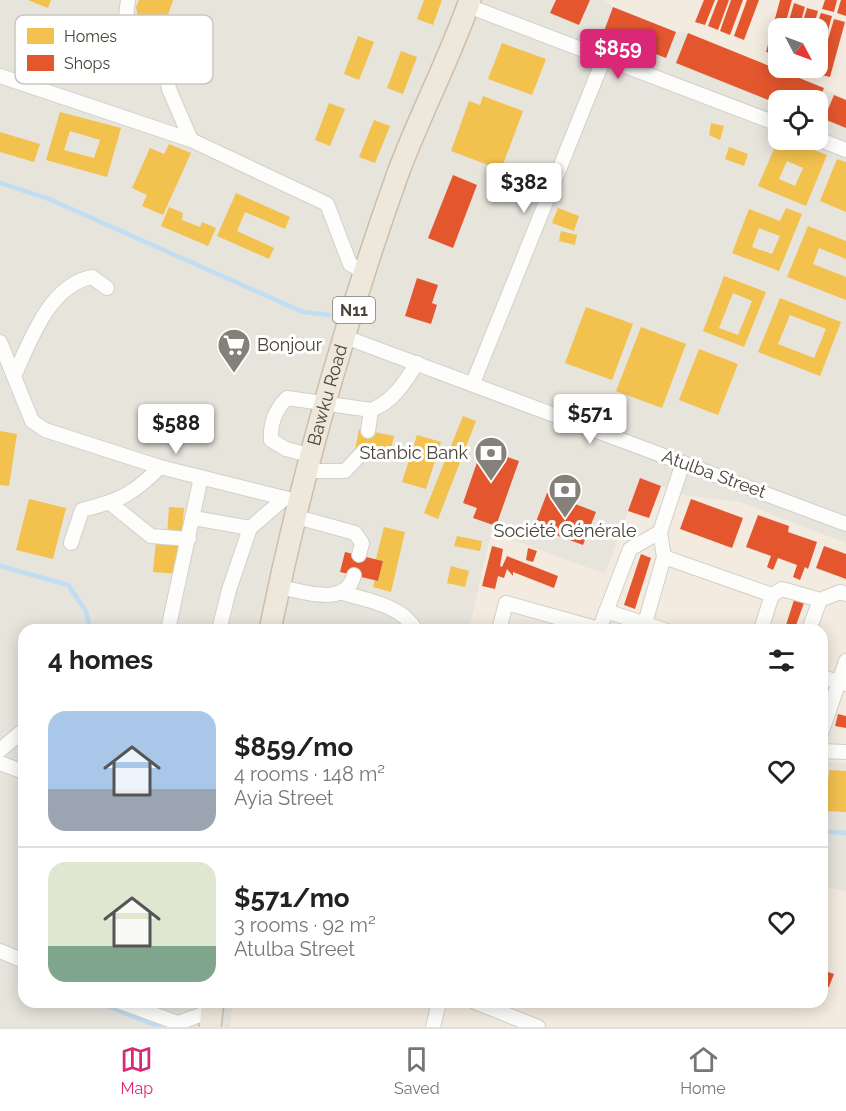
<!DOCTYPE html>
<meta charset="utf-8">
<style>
:root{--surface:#fff;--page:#f2f2f2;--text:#222;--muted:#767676;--line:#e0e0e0;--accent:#db2777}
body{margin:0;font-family:Raleway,sans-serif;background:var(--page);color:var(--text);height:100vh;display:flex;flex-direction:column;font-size:22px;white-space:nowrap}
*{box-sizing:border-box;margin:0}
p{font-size:20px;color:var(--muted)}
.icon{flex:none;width:33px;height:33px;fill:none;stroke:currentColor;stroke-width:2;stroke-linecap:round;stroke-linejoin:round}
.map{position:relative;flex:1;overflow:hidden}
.details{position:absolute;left:18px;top:624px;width:810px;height:384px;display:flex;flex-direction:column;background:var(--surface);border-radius:18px;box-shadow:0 3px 15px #0003}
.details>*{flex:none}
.needle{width:39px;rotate:131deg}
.fabs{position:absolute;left:768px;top:18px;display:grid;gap:12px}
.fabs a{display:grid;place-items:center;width:60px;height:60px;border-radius:12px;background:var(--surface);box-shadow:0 3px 15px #0003;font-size:30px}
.price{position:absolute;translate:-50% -51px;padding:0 14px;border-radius:6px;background:#fff;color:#222;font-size:20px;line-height:39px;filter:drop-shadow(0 2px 3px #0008)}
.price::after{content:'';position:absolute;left:50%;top:36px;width:18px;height:14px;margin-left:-9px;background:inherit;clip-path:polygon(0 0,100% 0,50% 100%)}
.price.selected{background:var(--accent);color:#fff}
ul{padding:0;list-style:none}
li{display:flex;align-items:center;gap:18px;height:150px;padding:0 30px}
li+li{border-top:2px solid var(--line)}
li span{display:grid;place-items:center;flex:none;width:168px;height:120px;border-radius:18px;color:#555}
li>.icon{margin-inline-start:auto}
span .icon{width:72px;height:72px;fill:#fffc;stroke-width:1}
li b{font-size:26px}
h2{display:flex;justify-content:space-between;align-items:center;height:72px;padding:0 30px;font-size:26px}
.dock{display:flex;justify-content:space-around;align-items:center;height:84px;border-top:2px solid var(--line);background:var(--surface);font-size:16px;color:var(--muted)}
.dock a{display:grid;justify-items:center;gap:3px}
.dock .selected{color:var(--accent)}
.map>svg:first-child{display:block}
</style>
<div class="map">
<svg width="846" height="1027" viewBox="0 0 846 1027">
<rect width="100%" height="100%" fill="#f4f2ee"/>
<path fill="#e7e4dc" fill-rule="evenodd" d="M0,0H846V1027H0ZM778,28H818V68H778ZM778,100H818V140H778ZM24,630H822V1002H24Z"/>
<g fill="#f3ebdf" fill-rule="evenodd">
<path d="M605,0H846V100L824,88L688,33L676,32L613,7ZM778,28H818V68H778Z"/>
<polygon points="640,478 685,495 740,502 846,543 846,763 822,762 822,630 469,630 490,537 494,533 605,574"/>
<polygon points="822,885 846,892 846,1027 230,1027 233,1002 822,1002"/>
</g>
<g fill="#f2c14e" fill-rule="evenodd">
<polygon points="28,0 51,0 48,8"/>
<polygon points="139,0 173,0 165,24 138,17 136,7"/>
<polygon points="424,0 442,0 433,25 417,19"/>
<polygon points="358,36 374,42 359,80 344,74"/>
<polygon points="502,43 546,59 532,95 488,79"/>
<polygon points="401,51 417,57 403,94 387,88"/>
<polygon points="483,96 523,111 501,170 451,151 469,101 480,105"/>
<polygon points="329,103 345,109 330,146 315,140"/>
<path d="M60,112L121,128L107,177L46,160ZM70,131L100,140L94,158L64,150Z"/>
<polygon points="374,120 390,126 375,163 359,157"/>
<polygon points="711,123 724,126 720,140 709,135"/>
<polygon points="0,132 40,144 34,162 0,152"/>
<path d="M778,140H789L827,155L806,206L758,186ZM787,161L803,168L795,186L779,179Z"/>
<polygon points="169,144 191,153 163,215 142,206 147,195 132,188 150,148 164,154"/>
<polygon points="729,147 748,154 744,166 725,159"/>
<polygon points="837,159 846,162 846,212 820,201"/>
<polygon points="236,193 290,217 285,229 245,212 237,231 274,248 269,259 217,236"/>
<polygon points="169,207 183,213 182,220 200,227 202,222 216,228 208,246 161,226"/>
<polygon points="558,208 579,216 574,231 552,223"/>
<path d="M786,208L802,214L779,271L732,253L749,209L780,221ZM759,228L780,236L772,254L752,247Z"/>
<polygon points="808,226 846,241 846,259 819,248 813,264 846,277 846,300 787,277"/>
<polygon points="561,231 577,235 575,245 559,241"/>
<path d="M724,276L766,292L744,347L703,331ZM733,293L752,301L738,335L719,328Z"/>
<path d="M780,298L841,322L820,376L758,352ZM790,315L826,329L814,358L778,344Z"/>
<polygon points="586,307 633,324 612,380 565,363"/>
<polygon points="641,327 686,344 662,408 616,391"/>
<polygon points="699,349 738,364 718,415 679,400"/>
<polygon points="463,416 476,421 438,519 424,513"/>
<polygon points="359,429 394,436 389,457 355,450"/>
<polygon points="0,431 17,434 9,486 0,485"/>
<polygon points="417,435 441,442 426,489 402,482"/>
<polygon points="29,499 66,508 53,559 16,550"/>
<polygon points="169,507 184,508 182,537 167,536"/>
<polygon points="384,527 405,532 391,592 373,587 375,580 378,581 383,561 376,559"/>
<polygon points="457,536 482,541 480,551 454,546"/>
<polygon points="156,540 181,542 178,574 153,572"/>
<polygon points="451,566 469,571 465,587 447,583"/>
<polygon points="829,770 846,771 846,812 826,811"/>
</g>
<g fill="#e4572e">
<polygon points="556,0 590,0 579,25 550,13"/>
<polygon points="704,0 715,0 705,25 695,22"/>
<polygon points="718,0 729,0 718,30 708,26"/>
<polygon points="731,0 743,0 730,35 720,31"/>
<polygon points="747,0 759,0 744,40 734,36"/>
<polygon points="780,0 792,0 784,28 778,28 777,55 766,52"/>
<polygon points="825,0 837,0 834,12 822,9"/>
<polygon points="841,0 846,0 846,16 837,13"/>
<polygon points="794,3 805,7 799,28 787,28"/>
<polygon points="613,7 676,32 666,58 603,34"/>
<polygon points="807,8 818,11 813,28 801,28"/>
<polygon points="821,13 832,16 818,66 816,28"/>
<polygon points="834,19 845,22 830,77 818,74"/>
<polygon points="688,33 824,88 819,100 778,100 778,104 676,63"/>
<polygon points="834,95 846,100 846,128 824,119"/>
<polygon points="453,175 477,185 453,248 428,238"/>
<polygon points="417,278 438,285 432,303 437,305 431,324 405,316"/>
<polygon points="482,448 519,461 496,526 473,518 477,508 463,503"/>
<polygon points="640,478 661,486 649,518 628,511"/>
<polygon points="547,493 596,512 583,545 534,527"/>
<polygon points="691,499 743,518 732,548 680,529"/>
<polygon points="758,515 789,526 788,532 817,542 808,569 805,567 800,580 793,577 797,565 778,558 773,570 767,567 771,556 746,547"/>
<polygon points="492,546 503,549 500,566 502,567 507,556 558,576 554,588 513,572 513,576 507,569 504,578 498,576 495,589 482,586"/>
<polygon points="824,546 846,554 846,579 816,568"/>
<polygon points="528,548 537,551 533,562 526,560"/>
<polygon points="345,552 383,561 378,581 340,572"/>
<polygon points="641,554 651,558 635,609 624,605"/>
<polygon points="794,600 804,603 795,628 786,625"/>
<polygon points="838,714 846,716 846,728 835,726"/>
<polygon points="822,970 834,974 829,987 822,985"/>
</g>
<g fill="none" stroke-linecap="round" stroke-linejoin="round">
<g stroke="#c0ddf1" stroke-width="4.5">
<polyline points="0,183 49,199 303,312 329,315"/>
<polyline points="0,566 68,585 86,611 90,630"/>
<polyline points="822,831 846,833"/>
<polyline points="97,1002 160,1027"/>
</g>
<g stroke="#d2d0cb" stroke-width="16">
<g id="minor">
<polyline points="128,0 126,16 162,49 169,89 191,140"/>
<polyline points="468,6 778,124"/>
<polyline points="0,76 191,140 327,204 350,264 365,273"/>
<polyline points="818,139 846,150"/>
<polyline points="345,337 846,524"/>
<polyline points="0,342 32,421 45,430 160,467 300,502"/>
<path d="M14,376C30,342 49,285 92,277L107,288"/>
<polyline points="473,383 604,58"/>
<polyline points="368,431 371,410"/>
<path d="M313,456L286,449L271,440C270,424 276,409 287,398L371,410C393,402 405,382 417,363"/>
<polyline points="309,471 345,471 363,452"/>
<polyline points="110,503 151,536 189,539"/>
<polyline points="297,517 355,533 362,543 359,555"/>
<polyline points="194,518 250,528"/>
<path d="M71,543L82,510C119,501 134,494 160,467"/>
<polyline points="664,557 772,595"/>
<path d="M279,587C303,591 346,608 354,575"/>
<path d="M343,593C369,601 401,605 416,630"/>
<polyline points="820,600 840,592 846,594"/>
<polyline points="606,611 664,630"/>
<polyline points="168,630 201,477"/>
<polyline points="219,630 229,590 250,528 285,498"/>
<polyline points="499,630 506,603 599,629"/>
<polyline points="599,630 630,549 660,532"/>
<polyline points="643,630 664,557 660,532 683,463"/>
<polyline points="761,630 772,595 782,589 820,600 809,630"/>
<polyline points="822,677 846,684"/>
<polyline points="822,731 846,661"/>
<polyline points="0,750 24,730"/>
<polyline points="822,751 846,752"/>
<polyline points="0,763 24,772"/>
<polyline points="0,951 24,961"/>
<polyline points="120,1002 178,1023 211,1011"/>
<polyline points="475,1002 538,1027"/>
<polyline points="433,1027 439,1002"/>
</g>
</g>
<g stroke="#ccbfa9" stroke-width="24">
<g id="highway">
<path id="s1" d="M270,630C301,478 345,322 397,176C419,116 449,60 470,0"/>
<polyline points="210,1027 213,1002"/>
</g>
</g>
<use href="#minor" stroke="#fdfdfc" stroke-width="14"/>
<use href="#highway" stroke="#ede8db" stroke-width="21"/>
</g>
<defs>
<g id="supermarket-pin" transform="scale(1.725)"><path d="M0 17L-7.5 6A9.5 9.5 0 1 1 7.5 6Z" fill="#868178" stroke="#fff"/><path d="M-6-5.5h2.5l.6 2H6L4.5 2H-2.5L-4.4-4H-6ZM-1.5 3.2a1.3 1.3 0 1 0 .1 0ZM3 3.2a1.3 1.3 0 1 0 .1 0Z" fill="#fff"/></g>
<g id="bank-pin" transform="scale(1.725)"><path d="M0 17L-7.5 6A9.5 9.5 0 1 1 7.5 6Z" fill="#868178" stroke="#fff"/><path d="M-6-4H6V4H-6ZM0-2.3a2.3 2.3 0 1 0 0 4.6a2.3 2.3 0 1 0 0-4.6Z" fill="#fff"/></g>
</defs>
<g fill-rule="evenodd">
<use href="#supermarket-pin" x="234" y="345"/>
<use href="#bank-pin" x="491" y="453"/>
<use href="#bank-pin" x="565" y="490"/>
</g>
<g text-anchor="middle" stroke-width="6" stroke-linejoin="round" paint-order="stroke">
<rect fill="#fff" stroke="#817c74" stroke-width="1.5" x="333" y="297" width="42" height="26" rx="4.5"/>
<g font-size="16" font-weight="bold" fill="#4b4439">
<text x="354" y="316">N11</text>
</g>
<g font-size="18" fill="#4b4439" stroke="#fff" text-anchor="start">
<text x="257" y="351">Bonjour</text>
<text x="468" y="459" text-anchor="end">Stanbic Bank</text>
<text x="565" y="537" text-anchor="middle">Société Générale</text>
</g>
<g font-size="18" fill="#4b4439" stroke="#fff">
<text dy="6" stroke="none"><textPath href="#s1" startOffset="242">Bawku Road</textPath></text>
<text transform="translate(714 474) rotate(20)" y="6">Atulba Street</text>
</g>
</g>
<rect x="15" y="15" width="198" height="69" rx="9" fill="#fff" stroke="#c9c7c4" stroke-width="1.5"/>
<rect x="27" y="28" width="27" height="16" fill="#f2c14e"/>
<rect x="27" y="55" width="27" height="16" fill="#e4572e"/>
<g font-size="16" fill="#4b4439">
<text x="64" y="42">Homes</text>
<text x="64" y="69">Shops</text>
</g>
</svg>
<div class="fabs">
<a><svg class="needle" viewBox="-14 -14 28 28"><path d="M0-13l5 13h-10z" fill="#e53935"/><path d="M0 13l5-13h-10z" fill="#767676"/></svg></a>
<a><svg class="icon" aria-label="locate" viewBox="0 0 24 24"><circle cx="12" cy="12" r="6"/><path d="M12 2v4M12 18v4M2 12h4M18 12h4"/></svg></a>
</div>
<b class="price selected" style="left:618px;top:80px">$859</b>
<b class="price" style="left:524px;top:214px">$382</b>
<b class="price" style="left:590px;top:445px">$571</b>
<b class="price" style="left:176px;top:455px">$588</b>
<section class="details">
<h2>4 homes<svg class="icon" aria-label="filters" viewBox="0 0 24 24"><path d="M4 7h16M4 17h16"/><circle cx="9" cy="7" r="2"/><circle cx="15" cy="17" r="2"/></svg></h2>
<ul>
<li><span style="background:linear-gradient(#a9c7e8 65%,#9aa5b1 0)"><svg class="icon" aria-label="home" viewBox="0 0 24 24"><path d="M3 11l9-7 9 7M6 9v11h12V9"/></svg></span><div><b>$859/mo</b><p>4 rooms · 148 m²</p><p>Ayia Street</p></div><svg class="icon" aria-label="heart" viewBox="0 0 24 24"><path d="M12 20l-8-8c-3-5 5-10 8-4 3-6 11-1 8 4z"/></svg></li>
<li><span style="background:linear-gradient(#dfe7d0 70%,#7fa58c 0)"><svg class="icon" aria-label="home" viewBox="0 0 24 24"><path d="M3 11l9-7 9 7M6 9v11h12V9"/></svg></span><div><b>$571/mo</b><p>3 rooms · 92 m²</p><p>Atulba Street</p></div><svg class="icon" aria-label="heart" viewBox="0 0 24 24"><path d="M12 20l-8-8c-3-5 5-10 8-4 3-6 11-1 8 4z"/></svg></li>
</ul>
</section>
</div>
<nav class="dock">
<a class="selected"><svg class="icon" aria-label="map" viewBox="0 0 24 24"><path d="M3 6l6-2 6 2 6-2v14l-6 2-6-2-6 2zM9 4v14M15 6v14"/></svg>Map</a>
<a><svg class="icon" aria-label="saved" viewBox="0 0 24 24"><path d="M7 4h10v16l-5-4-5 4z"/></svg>Saved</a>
<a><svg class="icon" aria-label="home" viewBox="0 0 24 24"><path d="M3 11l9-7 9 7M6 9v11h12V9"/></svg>Home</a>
</nav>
